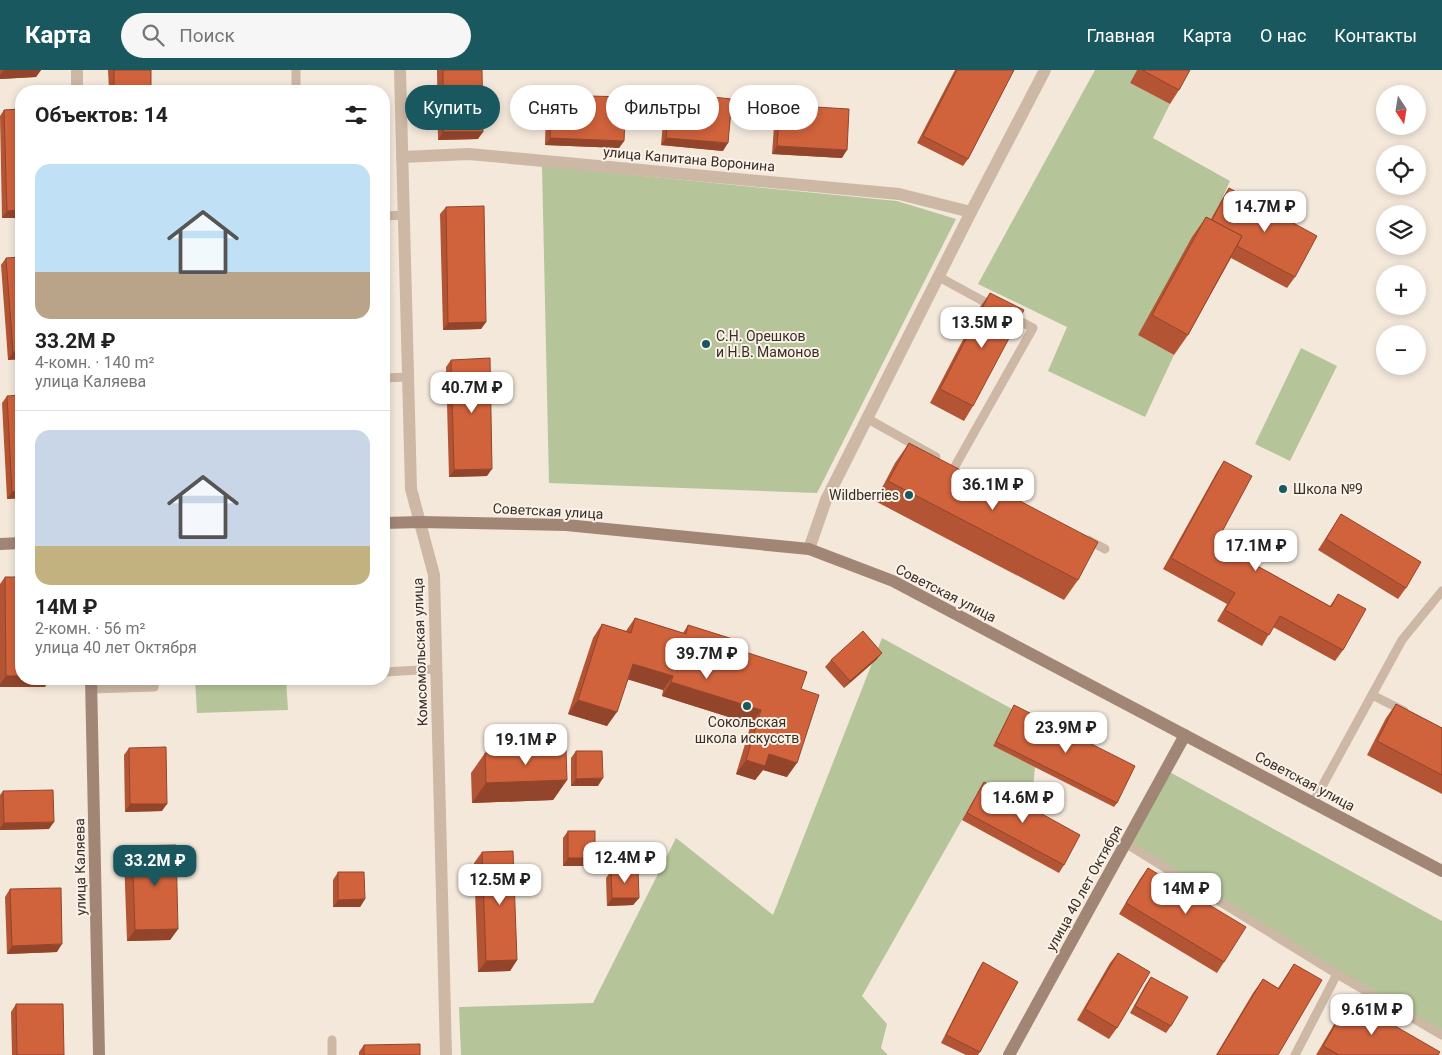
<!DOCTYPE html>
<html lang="ru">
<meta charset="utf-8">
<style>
:root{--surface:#fff;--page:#f6f6f6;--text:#222;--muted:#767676;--line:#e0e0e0;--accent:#19585e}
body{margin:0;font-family:Roboto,sans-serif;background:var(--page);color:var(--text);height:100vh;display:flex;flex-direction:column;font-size:19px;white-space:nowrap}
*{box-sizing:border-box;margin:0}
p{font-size:16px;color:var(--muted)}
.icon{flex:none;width:28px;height:28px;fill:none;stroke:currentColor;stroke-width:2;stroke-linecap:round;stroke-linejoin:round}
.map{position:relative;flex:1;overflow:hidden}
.panel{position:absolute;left:15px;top:15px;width:375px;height:600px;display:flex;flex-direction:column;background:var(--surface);border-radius:20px;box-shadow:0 2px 8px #0003}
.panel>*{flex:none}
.guide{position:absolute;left:405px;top:15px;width:475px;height:45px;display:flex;gap:10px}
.needle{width:32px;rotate:168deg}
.controls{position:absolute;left:1376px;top:15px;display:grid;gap:10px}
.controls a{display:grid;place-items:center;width:50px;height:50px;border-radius:50%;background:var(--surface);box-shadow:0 2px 8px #0003;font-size:25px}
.price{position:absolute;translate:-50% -42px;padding:0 11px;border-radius:10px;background:#fff;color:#222;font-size:16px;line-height:32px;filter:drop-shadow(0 1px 2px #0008)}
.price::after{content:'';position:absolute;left:50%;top:30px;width:15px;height:11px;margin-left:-8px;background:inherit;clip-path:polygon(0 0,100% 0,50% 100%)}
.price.active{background:var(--accent);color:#fff}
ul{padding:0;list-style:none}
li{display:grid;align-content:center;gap:10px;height:265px;padding:0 20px}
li+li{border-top:1px solid var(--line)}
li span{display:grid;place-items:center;height:155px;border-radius:15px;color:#555}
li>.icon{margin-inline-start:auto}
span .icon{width:90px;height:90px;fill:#fffc;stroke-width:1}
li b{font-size:21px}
h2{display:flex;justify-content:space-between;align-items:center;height:60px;padding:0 20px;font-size:21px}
.chip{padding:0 18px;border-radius:22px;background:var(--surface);box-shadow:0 2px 8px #0003;font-size:18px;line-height:45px}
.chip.active{background:var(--accent);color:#fff}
header{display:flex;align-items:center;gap:30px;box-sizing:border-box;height:70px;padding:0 25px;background:var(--accent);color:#fff}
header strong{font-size:24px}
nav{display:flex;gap:28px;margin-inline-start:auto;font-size:18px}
.search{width:350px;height:45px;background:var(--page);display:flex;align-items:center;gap:12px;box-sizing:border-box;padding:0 18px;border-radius:28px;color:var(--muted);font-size:19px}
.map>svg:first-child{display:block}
</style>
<header>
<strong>Карта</strong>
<div class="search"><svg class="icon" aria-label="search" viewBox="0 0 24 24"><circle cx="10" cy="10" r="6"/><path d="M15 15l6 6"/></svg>Поиск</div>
<nav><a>Главная</a><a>Карта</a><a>О нас</a><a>Контакты</a></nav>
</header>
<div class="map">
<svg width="1442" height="985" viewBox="0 0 1442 985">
<rect width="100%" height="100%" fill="#f4e8db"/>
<g fill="#b5c499">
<path d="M1095,0H1137L1130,13L1170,34L1153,68L1230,111C1206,166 1170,215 1138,265L1174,285L1145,347L1048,301L1067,257L978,214Z"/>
<polygon points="542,96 897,131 956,149 817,423 549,413"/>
<polygon points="1301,278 1337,296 1290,391 1255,374"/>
<polygon points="882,568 1012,639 993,676 1035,697 1030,748 979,720 862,926 887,954 881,978 888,985 461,985 459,937 593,933 676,768 773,845"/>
<polygon points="195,609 286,609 288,640 197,643"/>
<polygon points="1166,700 1442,851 1442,964 1125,773"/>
</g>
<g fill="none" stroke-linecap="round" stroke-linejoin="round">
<g stroke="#cdb8a5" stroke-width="9">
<polyline points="296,0 296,21"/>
<polyline points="384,146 404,145"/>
<polyline points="939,207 994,237"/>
<polyline points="384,308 408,307"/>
<polyline points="868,349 936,387"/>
<polyline points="954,398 1033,258 1010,246"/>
<polyline points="1088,470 1105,479"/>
<polyline points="384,602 436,599"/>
<polyline points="91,619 154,617 154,609"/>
<polyline points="1372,625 1404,641"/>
<polyline points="1313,733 1402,570 1442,521"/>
<polyline points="1125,773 1337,904 1442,965"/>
<polyline points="332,985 332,970"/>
<polyline points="1295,985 1337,904"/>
</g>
<g stroke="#cdb8a5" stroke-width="12">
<polyline points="77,0 77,21"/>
<polyline points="400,0 411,419 434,505 446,985"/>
<polyline points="402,87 469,84 899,124 971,142"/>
<polyline points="809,479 826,430 971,142 1045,0"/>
</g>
<g stroke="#a18676" stroke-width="12">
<polyline points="384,453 420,452 566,455 809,479 893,511 1442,801"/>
<polyline points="0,474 21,473"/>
<polyline points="91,609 99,985"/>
<polyline points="1009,985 1185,665"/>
</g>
</g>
<g fill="#b35434">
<polygon points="0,0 41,0 36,7 0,9"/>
<polygon points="108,0 151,0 151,21 109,21"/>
<polygon points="437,0 482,0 478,69 438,70"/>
<polygon points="955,0 1014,0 968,89 963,96 917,73"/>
<polygon points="1137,0 1190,0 1179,20 1170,34 1130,13"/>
<polygon points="671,23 723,81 661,75 665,30"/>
<polygon points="552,25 624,71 619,78 545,75 546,32"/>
<polygon points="780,35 842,88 772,84 775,42"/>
<polygon points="21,39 21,148 2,148 0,46 4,40"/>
<polygon points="1229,118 1295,207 1287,218 1231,188 1188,265 1174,285 1138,265 1192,167 1206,147 1211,149 1222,129"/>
<polygon points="446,137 486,252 481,259 443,260 440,144"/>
<polygon points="6,188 21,289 8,290 1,195"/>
<polygon points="990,223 973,336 964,351 930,333 980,237"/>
<polygon points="451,290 487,406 449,407 446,297"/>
<polygon points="7,326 21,428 7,429 2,333"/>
<polygon points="909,373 1078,510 1064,530 875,431 895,393"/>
<polygon points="1224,391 1216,473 1330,536 1338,524 1343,580 1335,591 1273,557 1262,576 1217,551 1227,534 1163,499 1217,402"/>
<polygon points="1341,444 1406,518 1398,529 1318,480"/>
<polygon points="5,507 45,617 0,617 0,514"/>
<polygon points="635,548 683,563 688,555 736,579 801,619 787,707 763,700 755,710 736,704 751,654 662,626 663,620 628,609 607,656 568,644 593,568 602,554 626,561"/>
<polygon points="882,583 876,590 844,618 825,597 831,590"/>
<polygon points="1396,634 1442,658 1442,724 1367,685 1386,648"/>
<polygon points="1014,635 1117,733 1114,737 993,676"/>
<polygon points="129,678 162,741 125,742 124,685"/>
<polygon points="576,681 598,716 571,716 571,688"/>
<polygon points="485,683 567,710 553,730 472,733 471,703"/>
<polygon points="984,712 1064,795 1059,803 962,750 979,720"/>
<polygon points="3,721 49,759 0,760 0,725"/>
<polygon points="568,761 595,788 590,796 563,796 563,768"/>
<polygon points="132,776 178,859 170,870 127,871 124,787"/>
<polygon points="482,782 517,890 510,901 478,902 474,793"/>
<polygon points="1148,798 1224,892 1217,903 1119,844 1140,809"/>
<polygon points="611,801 639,828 633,835 607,836 606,808"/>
<polygon points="338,802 365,829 360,837 333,837 333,810"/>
<polygon points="10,819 57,882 7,884 5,827"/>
<polygon points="1118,883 1117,958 1109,969 1077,950 1110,893"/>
<polygon points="983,892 980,982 978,985 966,985 941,973 978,900"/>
<polygon points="1294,894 1278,985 1216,985 1253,923 1263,909 1278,918"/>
<polygon points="1151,907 1171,956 1166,963 1130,943 1146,914"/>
<polygon points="1350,930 1438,985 1316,985 1340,944"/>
<polygon points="16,934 64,985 12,985 11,942"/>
<polygon points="364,975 420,985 359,985 359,982"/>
</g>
<g fill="#92452a">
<polygon points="31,0 41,0 36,7 0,9 0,5 3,1"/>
<polygon points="443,62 483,62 478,69 438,70"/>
<polygon points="550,68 624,71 619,78 545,75"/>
<polygon points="666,68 728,73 723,81 661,75"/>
<polygon points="777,76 847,80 842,88 772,84"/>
<polygon points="21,140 21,148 2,148 7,141"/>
<polygon points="486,252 481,259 443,260 448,253"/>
<polygon points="13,282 21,282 21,289 8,290"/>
<polygon points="492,399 487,406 449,407 454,400"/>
<polygon points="21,421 21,428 7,429 12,422"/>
<polygon points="384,565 388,565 384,571"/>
<polygon points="882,583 876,590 844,618 850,611"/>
<polygon points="633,594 673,606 663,620 623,608"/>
<polygon points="6,606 21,606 21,609 50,609 45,617 0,617 0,614"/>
<polygon points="671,612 761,640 751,654 662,626"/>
<polygon points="578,630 617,642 607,656 568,644"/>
<polygon points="769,684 797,693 787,707 763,700 755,710 736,704 746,690"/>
<polygon points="603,708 598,716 571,716 576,709"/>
<polygon points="567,710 553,730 472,733 486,713"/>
<polygon points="130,734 167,734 162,741 125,742"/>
<polygon points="54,752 49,759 0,760 0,758 4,753"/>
<polygon points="568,788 595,788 590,796 563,796"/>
<polygon points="612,828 639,828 633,835 607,836"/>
<polygon points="365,829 360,837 333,837 338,830"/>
<polygon points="178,859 170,870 127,871 135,860"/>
<polygon points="62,874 57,882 7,884 12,876"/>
<polygon points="517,890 510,901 478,902 486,891"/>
</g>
<g fill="#d0623c" stroke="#92452a">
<polygon points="3,0 31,0 3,1"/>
<rect x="114" y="0" width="37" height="21"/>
<polygon points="443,0 482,0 483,62 443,62"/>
<polygon points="957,0 1014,0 968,89 923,66"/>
<polygon points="1142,0 1190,0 1179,20"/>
<polygon points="671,23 732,29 728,73 666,68"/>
<polygon points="552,25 626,27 624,71 550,68"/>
<polygon points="780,35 849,39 847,80 777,76"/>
<polygon points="21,39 21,140 7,141 4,40"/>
<polygon points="1229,118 1317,166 1295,207 1237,176 1242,166 1212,150"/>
<polygon points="484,136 486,252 448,253 446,137"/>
<polygon points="1206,147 1242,166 1188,265 1152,245"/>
<polygon points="21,187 21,282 13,282 6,188"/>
<polygon points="990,223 1024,240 973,336 940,319"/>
<polygon points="490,288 492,399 454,400 451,290"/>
<polygon points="384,306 386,306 386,370 384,373"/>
<polygon points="21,325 21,421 12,422 7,326"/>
<polygon points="909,373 1098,472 1078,510 888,411"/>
<polygon points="1224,391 1252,406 1216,473 1331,537 1338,524 1366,539 1343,580 1280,546 1269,565 1225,540 1235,523 1171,488"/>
<polygon points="1341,444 1421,492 1406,518 1326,469"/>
<polygon points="5,507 21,507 21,606 6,606"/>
<polygon points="384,526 385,526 388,565 384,565"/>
<polygon points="635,548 686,564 688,555 739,571 736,579 807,602 801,619 819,625 797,693 769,684 765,696 746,690 761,640 671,612 673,606 633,594 617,642 578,630 602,554 631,563"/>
<polygon points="863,561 882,583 850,611 831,590"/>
<polygon points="1396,634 1442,658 1442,705 1377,671"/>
<polygon points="1014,635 1135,696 1117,733 996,672"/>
<polygon points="166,677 167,734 130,734 129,678"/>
<polygon points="566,680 567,710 486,713 485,683"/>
<polygon points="576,681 602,681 603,708 576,709"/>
<polygon points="984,712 1080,765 1064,795 967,743"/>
<polygon points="53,720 54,752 4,753 3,721"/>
<rect x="568" y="761" width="27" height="27"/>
<polygon points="176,775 178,859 135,860 132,776"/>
<polygon points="513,781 517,890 486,891 482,782"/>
<polygon points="1148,798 1246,857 1224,892 1126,833"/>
<polygon points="638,800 639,828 612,828 611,801"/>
<polygon points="338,802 364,802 365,829 338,830"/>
<polygon points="61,818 62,874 12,876 10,819"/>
<polygon points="1118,883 1150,902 1117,958 1085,939"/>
<polygon points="983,892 1018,912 980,982 946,965"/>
<polygon points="1294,894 1322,910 1278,985 1217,985 1263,909 1279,919"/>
<polygon points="1151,907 1188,927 1171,956 1135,936"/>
<polygon points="1350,930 1440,982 1438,985 1339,985 1323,976"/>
<polygon points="16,934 63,934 64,985 17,985"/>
<polygon points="420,974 420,985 364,985 364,975"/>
</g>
<g fill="#19585e" stroke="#fbf2e7" stroke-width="2">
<circle cx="706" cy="274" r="5"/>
<circle cx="1283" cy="419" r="5"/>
<circle cx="909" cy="425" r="5"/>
<circle cx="747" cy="636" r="5"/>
</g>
<g text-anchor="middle" stroke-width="4" stroke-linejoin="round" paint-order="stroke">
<g font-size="14" fill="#382d27" stroke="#fbf2e7">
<text transform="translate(689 89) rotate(5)" y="5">улица Капитана Воронина</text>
<text transform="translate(548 441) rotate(3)" y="5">Советская улица</text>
<text transform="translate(946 523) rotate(27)" y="5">Советская улица</text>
<text transform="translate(420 582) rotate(-92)" y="5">Комсомольская улица</text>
<text transform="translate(1305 711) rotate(28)" y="5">Советская улица</text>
<text transform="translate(80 797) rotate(-91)" y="5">улица Каляева</text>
<text transform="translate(1084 818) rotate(-61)" y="5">улица 40 лет Октября</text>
</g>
<g font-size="14" fill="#382d27" stroke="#fbf2e7" text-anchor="start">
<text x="716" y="271">С.Н. Орешков<tspan x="716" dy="16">и Н.В. Мамонов</tspan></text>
<text x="1293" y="424">Школа №9</text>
<text x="899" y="430" text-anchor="end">Wildberries</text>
<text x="747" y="657" text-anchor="middle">Сокольская<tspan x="747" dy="16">школа искусств</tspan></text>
</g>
</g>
</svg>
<div class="controls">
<a><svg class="needle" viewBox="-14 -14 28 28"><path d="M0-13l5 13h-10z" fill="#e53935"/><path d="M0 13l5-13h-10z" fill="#767676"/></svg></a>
<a><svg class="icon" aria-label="locate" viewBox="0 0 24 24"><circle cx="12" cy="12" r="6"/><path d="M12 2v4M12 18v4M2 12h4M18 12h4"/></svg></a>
<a><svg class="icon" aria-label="layers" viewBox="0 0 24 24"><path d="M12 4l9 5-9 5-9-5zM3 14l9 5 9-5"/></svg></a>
<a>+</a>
<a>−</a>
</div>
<b class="price" style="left:1265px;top:163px">14.7M ₽</b>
<b class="price" style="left:982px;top:279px">13.5M ₽</b>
<b class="price" style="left:472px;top:344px">40.7M ₽</b>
<b class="price" style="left:993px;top:441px">36.1M ₽</b>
<b class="price" style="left:1256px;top:502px">17.1M ₽</b>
<b class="price" style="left:707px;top:610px">39.7M ₽</b>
<b class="price" style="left:1066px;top:684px">23.9M ₽</b>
<b class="price" style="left:526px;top:696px">19.1M ₽</b>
<b class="price" style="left:1023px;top:754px">14.6M ₽</b>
<b class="price" style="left:625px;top:814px">12.4M ₽</b>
<b class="price active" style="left:155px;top:817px">33.2M ₽</b>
<b class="price" style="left:500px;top:836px">12.5M ₽</b>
<b class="price" style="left:1186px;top:845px">14M ₽</b>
<b class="price" style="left:1372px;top:966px">9.61M ₽</b>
<div class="guide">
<a class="chip active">Купить</a>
<a class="chip">Снять</a>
<a class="chip">Фильтры</a>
<a class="chip">Новое</a>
</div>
<section class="panel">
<h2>Объектов: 14<svg class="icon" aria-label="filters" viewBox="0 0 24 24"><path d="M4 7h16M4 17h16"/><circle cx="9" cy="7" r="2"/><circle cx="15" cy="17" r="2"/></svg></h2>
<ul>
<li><span style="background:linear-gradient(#bfe0f5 70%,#b9a48a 0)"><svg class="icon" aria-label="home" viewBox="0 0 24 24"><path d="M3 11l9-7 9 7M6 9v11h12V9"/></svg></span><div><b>33.2M ₽</b><p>4-комн. · 140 m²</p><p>улица Каляева</p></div></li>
<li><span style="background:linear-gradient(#c9d6e8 75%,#c2b280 0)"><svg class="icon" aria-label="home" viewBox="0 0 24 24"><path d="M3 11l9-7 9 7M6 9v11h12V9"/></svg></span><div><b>14M ₽</b><p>2-комн. · 56 m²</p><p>улица 40 лет Октября</p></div></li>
</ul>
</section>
</div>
